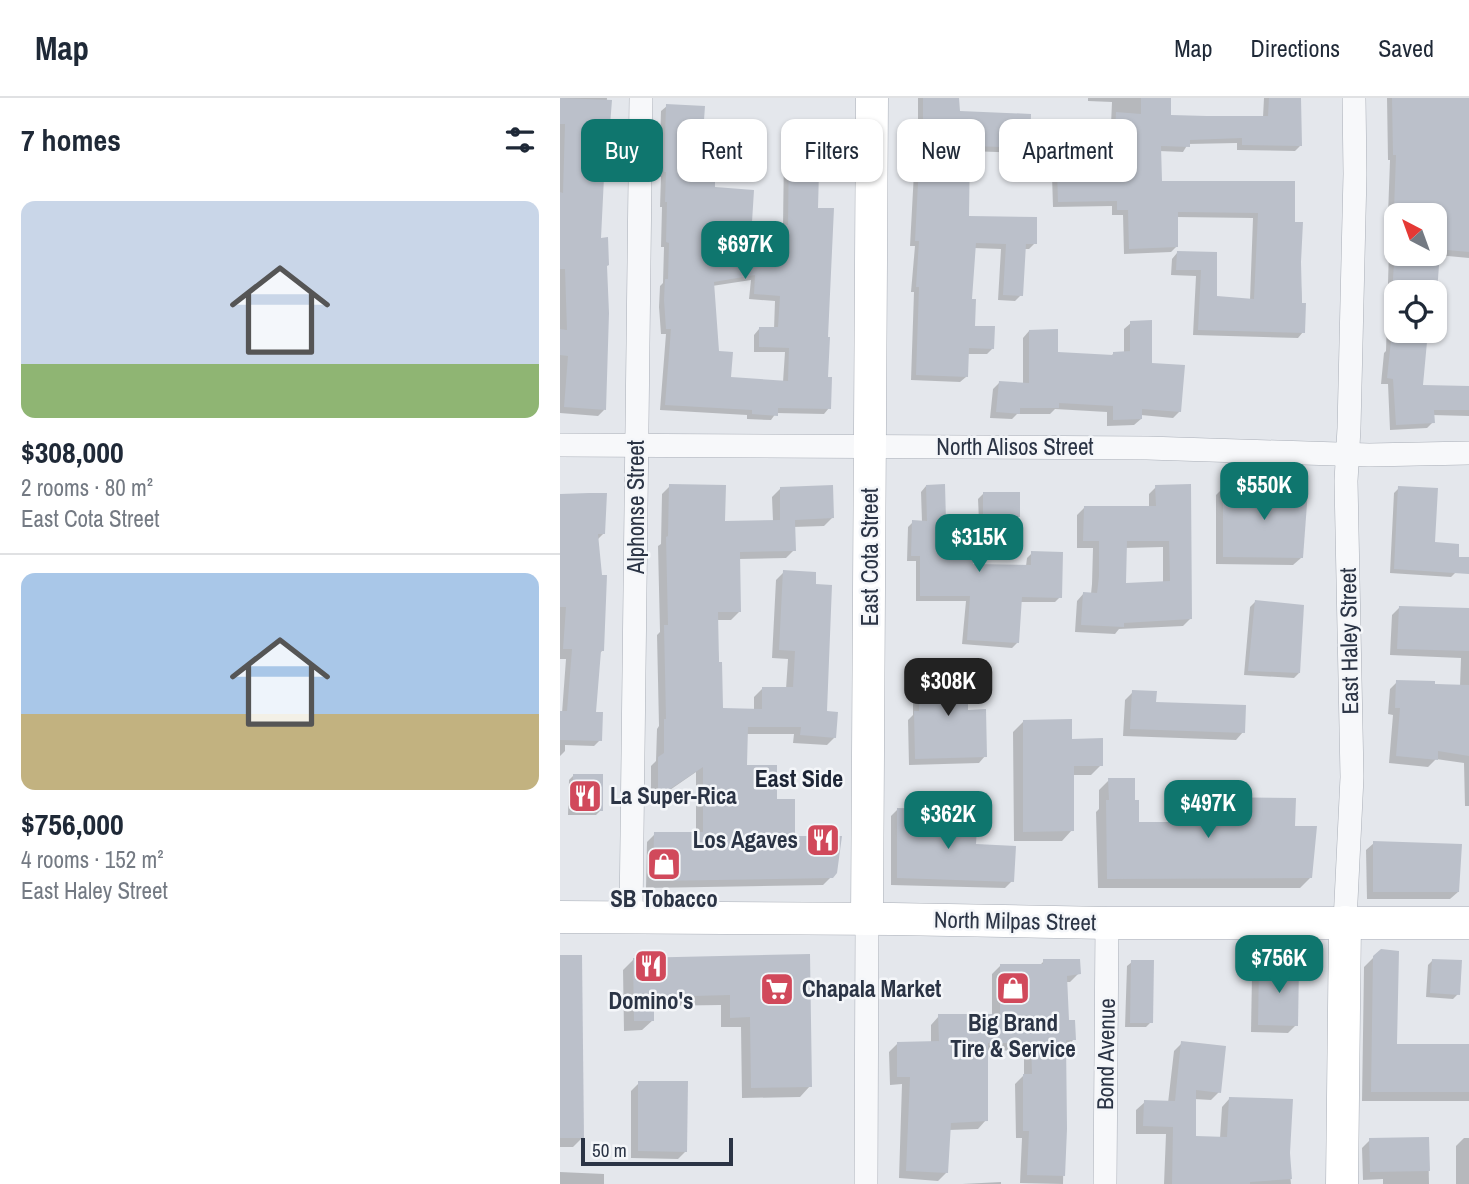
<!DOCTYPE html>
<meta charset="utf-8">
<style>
:root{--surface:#fff;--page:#f2f2f3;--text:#1f2937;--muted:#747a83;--line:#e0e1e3;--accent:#0f766e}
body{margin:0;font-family:"Archivo Narrow",sans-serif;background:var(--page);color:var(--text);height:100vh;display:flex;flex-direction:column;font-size:26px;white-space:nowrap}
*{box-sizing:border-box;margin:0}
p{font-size:23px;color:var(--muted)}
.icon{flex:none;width:38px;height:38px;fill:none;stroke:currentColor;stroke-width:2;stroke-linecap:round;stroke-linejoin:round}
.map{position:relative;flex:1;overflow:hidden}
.panel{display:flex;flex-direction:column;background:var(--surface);width:560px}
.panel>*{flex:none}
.guide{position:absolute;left:21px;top:21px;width:665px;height:63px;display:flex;gap:14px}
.needle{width:46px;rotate:319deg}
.fabs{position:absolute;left:824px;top:105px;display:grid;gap:14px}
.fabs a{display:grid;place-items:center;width:63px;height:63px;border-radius:14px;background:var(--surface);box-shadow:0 2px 5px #0004;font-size:35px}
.scale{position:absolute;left:21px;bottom:18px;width:152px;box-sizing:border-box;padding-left:7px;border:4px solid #2b3445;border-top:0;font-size:19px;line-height:24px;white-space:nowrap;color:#2b3445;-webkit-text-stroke:5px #f4f6f9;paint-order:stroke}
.price{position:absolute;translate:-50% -60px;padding:0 16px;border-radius:14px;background:var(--accent);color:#fff;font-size:23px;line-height:46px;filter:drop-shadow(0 2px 4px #0008)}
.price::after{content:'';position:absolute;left:50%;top:42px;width:21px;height:16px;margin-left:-10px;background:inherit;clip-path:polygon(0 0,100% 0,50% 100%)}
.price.on{background:#222;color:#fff}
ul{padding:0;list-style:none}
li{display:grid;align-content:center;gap:14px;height:371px;padding:0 21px}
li+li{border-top:2px solid var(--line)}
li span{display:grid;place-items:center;height:217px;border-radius:14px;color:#555}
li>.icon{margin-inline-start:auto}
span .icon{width:126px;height:126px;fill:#fffc;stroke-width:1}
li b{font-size:30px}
h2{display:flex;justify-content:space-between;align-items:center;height:84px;padding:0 21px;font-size:30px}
.tag{padding:0 24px;border-radius:14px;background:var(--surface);box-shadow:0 2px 5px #0004;font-size:24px;line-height:63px}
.tag.on{background:var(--accent);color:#fff}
header{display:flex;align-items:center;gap:42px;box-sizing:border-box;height:98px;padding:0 35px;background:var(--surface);border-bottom:2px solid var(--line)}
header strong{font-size:33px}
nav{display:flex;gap:38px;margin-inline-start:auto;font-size:24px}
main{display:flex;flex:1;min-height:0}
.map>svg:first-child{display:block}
</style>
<header>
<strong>Map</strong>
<nav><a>Map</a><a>Directions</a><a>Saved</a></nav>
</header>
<main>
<section class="panel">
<h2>7 homes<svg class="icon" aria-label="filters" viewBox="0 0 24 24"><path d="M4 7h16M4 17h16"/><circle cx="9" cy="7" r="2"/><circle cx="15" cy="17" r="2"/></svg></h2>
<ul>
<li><span style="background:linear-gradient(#c9d6e8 75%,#8fb573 0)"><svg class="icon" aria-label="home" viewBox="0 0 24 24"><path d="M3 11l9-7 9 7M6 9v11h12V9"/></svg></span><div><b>$308,000</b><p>2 rooms · 80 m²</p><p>East Cota Street</p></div></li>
<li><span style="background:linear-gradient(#a9c7e8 65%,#c2b280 0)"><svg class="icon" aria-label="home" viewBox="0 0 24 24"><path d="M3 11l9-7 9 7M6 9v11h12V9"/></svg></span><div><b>$756,000</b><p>4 rooms · 152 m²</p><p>East Haley Street</p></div></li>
</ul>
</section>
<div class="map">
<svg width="909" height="1086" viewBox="0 0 909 1086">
<rect width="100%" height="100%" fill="#e4e7ec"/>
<g fill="#0003" fill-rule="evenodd">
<polygon points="0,0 47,0 40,142 45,169 44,312 38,318 0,315"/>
<polygon points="358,0 397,0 398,15 468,49 463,55 408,53 407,120 475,145 469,151 464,151 461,197 455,203 438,202 441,151 414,150 410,202 413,229 433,250 427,256 407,256 406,279 400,284 351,282 354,194 351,194 355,148 350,148 354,74 358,70"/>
<polygon points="528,0 609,0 609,19 703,19 704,0 739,0 740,48 735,53 677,52 677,45 628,46 623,54 599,53 600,84 733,126 740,164 743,234 738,240 633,237 636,178 611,177 612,161 617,155 656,156 655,200 690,202 693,120 616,119 617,148 611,154 564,156 563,117 552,117 552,108 493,109 492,78 498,72 549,72 552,4 528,3"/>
<path d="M827,0H908L909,29V160L877,157L875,198V194H836V233H868L865,239L861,289H909V318L872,317L873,324L867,330L830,332L828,286H821L824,255L826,253L830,117H828L830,62H828ZM836,117H875V156H836Z"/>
<path d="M107,8L142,24L158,39L152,45L150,82L153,91L190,126L223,128L224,53L230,48L275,72L270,78H257L256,112L269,310L264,316L216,315L211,322L187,321V317L100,312L106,236H101L99,209L100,188L103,185L104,149H101L102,109H100L101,79H99L101,13ZM191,182L189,201L215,203L214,231H199L194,237V254H225L223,284L169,281L157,255L152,188Z"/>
<polygon points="571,225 591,266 620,313 613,320 581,317 581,321 574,327 547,328 547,314 495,311 490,316 457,316 452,321 430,320 433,291 439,285 463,286 463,240 469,233 497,256 550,259 554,255 564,255 564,231"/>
<polygon points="110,388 163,424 213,423 212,399 220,391 272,420 264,428 233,429 234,452 226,460 179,461 179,514 171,522 156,522 162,612 194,613 194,599 202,591 226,591 228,561 212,560 216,482 224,474 265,615 275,639 267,647 233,645 234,636 186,636 185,668 215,702 233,740 276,774 263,787 86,790 87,744 95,736 136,736 136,674 91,705 91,668 96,663 97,631 99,628 97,537 100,534 98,448 101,446 102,396"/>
<polygon points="366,388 385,425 411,468 466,468 467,460 472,455 500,499 495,504 460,504 458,544 452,550 402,546 406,503 356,503 356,463 347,463 348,429 353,424 362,424 361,394"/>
<path d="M596,389L631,520L623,528L559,531L555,536L515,534L517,503L524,495L531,496L532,486L533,450H517V417L524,410L589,409V396ZM603,449V485L565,487V450Z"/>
<polygon points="664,389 741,460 733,467 656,466 656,397"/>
<polygon points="839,390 873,446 896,474 891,479 830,475 834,395"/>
<polygon points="423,396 459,418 454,423 419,423 418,401"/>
<polygon points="0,397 44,435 37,442 43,552 39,556 34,616 40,642 34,648 5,647 5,653 0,658 0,615 2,615 6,561 0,561"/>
<polygon points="695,504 739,575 734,580 684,577 690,509"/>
<polygon points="840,509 909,520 909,708 905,708 904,665 876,661 868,669 829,665 833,617 828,616 830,591 837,584 900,588 901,560 830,557 832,517"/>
<polygon points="360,574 407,613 425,658 419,665 349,667 348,622 353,617 353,581"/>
<polygon points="573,594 594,606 683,634 676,642 563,638 565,602"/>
<polygon points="463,624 541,667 531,677 512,677 512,732 502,743 454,743 453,634"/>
<polygon points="14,677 41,712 36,717 8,717 9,682"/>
<polygon points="549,682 577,725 631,726 631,711 642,701 733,730 750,780 740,790 538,790 536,714 539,711 539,692"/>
<polygon points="338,711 379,730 452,783 445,790 331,787 331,718"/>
<polygon points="814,745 898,794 890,801 807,801 806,752"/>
<polygon points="0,858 23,1039 13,1049 0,1049"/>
<polygon points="248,858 250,988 240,999 182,1000 181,929 161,929 161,907 92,908 93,922 82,932 64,933 63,872 73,862"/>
<polygon points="814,859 835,948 909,948 909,1003 802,1003 804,869"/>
<polygon points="873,862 898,896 893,901 866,899 868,867"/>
<polygon points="484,863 519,875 510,884 506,884 507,924 514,941 506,950 503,1086 460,1085 462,1040 456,1040 455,986 464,977 464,952 427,953 426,1022 418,1031 389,1032 387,1074 378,1083 339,1080 342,986 330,987 329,954 338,945 371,945 371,927 379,918 432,917 432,876 441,867 479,868"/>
<polygon points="572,864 591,924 586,929 565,929 567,868"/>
<polygon points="700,869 736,927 728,935 691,934 692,877"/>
<polygon points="622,945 659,994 651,1002 634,1001 634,1040 660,1040 662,1009 670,1000 728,1055 731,1086 604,1086 606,1036 576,1036 576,1012 585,1004 608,1005 614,953"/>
<polygon points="79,985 126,1053 118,1061 71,1060 71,993"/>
<polygon points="868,1040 869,1086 823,1086 823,1081 803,1082 802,1050 810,1042"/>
<polygon points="904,1040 909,1040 909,1086 896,1086 896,1048"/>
<polygon points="0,1074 44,1076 44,1086 0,1086"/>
<polygon points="441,1084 441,1086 402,1086"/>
</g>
<g fill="#bbc0ca" fill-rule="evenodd">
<polygon points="0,0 52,2 46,79 44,79 41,140 48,139 49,167 47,168 49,215 46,312 4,309 8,258 0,257 0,231 7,232 5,171 0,171 0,94 3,95 5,26 0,26"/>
<polygon points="363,0 399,0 400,13 471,16 470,50 410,48 409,118 477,119 477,146 466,146 463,198 443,197 446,146 416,145 412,201 416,201 415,228 435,228 434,251 409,250 408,279 356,277 359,189 356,189 359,143 355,143 359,66 363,67"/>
<polygon points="581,0 611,0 611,17 647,18 708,18 709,0 741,0 742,48 682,47 682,40 630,42 630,49 601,48 602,83 735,83 735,124 743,124 741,164 742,205 746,205 745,235 638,232 641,172 616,172 617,153 657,154 657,198 694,201 698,115 618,114 618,149 569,151 568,112 557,112 557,103 498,104 497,71 553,70 556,14 581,16"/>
<polygon points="832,0 909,0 909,154 875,151 875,113 834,111 836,57 833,57"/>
<path d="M106,6L145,8L144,22L161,23L160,40H153L152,81H155V89L194,92L192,124L228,127L229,46H277V73H259L258,110H274L268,239H270L268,279H272L271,311L218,310V318L192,316V312L105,307L111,231H106L104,202L105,181H108L109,145L106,144L107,104H105L106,74H104ZM195,177L194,196L220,198L218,229H199V249L229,250L228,283L171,279L173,254L159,253L154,184Z"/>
<polygon points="834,165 879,167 877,194 832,194"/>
<polygon points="592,222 592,265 625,267 621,314 582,311 582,321 553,322 553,308 499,305 499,310 460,310 460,316 436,314 439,283 469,285 469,232 498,231 498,254 553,257 553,254 570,253 570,223"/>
<polygon points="832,233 868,233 863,287 909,288 909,312 874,312 875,325 836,327 833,281 827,280"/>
<polygon points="109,386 166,387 165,423 220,422 220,389 273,387 274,420 235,422 236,453 180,454 181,514 158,514 159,564 162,564 163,610 202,611 202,589 233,589 235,553 219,552 223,472 256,474 256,486 272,487 267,613 278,614 276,640 240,637 241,629 188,629 187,667 217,667 217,701 235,701 235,738 282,738 277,775 273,780 93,783 94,734 143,734 143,669 98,699 98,659 104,655 104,621 106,621 104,527 108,527 106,439 108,438"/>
<polygon points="385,386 386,423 414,424 413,466 471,467 471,453 503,454 502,500 462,499 459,545 407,542 410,498 360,498 360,458 351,458 352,422 367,423 366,387"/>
<path d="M631,386L632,521L564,525V529L521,527L523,494L537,495L539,478V443H523L524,408H596L595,387ZM567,443H609L610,483L566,485Z"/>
<polygon points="663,387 748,392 743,460 663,459"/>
<polygon points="838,388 878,390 875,444 899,446 899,459 909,459 909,476 834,471"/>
<rect x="423" y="394" width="37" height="25"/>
<polygon points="29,395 47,395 45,436 38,436 42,477 47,477 44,553 41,553 36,614 43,614 42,643 0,642 0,613 7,613 12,551 3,551 6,509 0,509 0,396"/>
<polygon points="695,502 744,507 740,575 688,573"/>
<polygon points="839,508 909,510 909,553 837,551"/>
<polygon points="408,571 408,612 426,611 427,659 355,661 354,613 359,613 359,572"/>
<polygon points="836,582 875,583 875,586 909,587 909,658 878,653 878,662 836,658 840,610 835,610"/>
<polygon points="572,592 597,593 596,604 686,607 685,635 570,631"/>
<polygon points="512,621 512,641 543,640 543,668 514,668 514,733 463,734 463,622"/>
<rect x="13" y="676" width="30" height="37"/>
<polygon points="548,680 575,680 575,702 579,702 579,724 640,724 641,699 736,700 735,728 757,728 752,780 547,781 546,702 549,702"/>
<polygon points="337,710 381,711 381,729 417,730 416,746 456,748 454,784 337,780"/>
<polygon points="813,743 902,746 899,794 813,794"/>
<polygon points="821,851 839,853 837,946 909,946 909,994 811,994 813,858"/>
<polygon points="250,856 252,989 191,990 190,919 170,920 170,897 94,899 94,923 74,923 73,860"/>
<polygon points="0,857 22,857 24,1040 0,1040"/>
<polygon points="483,861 520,861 521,876 507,878 509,922 515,922 516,942 506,942 507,1031 505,1078 467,1077 469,1033 463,1033 463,976 472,976 471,945 428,945 428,1023 391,1025 388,1075 346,1073 350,979 337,979 337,944 379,943 378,916 440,916 440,866 483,866"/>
<polygon points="872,861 902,862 900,897 870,895"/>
<polygon points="571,862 594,862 593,925 570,925"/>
<polygon points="699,867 739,867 738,928 698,927"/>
<polygon points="621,943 666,948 661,995 636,992 636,1038 667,1039 669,999 733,1001 730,1055 732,1081 690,1084 690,1086 612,1086 613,1029 583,1028 584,1002 615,1003"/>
<polygon points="78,983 128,983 127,1054 78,1053"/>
<polygon points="869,1039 870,1073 810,1074 809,1040"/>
</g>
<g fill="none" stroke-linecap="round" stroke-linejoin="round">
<g stroke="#a9aeb7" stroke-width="24">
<g id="street">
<polyline points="0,347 587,350 809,357 909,355"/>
<polyline points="71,819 81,0"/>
<polyline points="785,824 792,679 786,383 789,330 795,76 794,0"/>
<polyline points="306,1086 307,821"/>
<polyline points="545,1086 547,825"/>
</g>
</g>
<g stroke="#a9aeb7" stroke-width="33">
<g id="secondary">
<polyline points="0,819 333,821 547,825 909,825"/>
<polyline points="307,821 312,0"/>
<polyline points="782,1086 785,824"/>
</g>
</g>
<use href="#street" stroke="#f7f8fa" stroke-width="23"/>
<use href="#secondary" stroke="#fff" stroke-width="32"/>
</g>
<defs>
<g id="restaurant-square" transform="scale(1.75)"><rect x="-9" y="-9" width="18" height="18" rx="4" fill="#d1495b" stroke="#f4f6f9"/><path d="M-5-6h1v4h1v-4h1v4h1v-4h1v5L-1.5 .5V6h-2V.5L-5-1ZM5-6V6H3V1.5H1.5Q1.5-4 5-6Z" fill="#fff"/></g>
<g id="shop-square" transform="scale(1.75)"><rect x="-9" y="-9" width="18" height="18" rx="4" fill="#d1495b" stroke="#f4f6f9"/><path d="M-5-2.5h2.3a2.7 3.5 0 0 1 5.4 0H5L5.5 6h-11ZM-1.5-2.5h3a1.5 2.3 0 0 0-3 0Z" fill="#fff"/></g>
<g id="supermarket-square" transform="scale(1.75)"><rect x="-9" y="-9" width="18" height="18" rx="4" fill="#d1495b" stroke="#f4f6f9"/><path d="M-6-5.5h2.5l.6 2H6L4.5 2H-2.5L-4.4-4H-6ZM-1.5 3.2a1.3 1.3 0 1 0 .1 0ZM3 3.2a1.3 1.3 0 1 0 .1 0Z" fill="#fff"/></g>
</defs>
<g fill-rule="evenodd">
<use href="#restaurant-square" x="25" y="698"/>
<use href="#restaurant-square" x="263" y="742"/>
<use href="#shop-square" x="104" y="766"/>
<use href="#restaurant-square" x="91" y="868"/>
<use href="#shop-square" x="453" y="890"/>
<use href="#supermarket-square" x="217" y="891"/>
</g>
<g text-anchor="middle" stroke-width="5" stroke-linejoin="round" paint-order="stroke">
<g font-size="23" fill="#2b3445" stroke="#f4f6f9">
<text x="455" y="357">North Alisos Street</text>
<text transform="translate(76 409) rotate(-90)" y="8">Alphonse Street</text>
<text transform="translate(310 459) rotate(-90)" y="8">East Cota Street</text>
<text transform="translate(789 543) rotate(-91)" y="8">East Haley Street</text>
<text transform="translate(455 823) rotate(1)" y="8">North Milpas Street</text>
<text transform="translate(546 956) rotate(-89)" y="8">Bond Avenue</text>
</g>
<g font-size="23" font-weight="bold" fill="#2b3445" stroke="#f4f6f9">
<text x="50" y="706" text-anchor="start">La Super-Rica</text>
<text x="238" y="750" text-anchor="end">Los Agaves</text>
<text x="104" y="809">SB Tobacco</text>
<text x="242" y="899" text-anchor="start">Chapala Market</text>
<text x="91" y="911">Domino's</text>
<text x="453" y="933">Big Brand<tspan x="453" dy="26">Tire &amp; Service</tspan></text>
</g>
<g font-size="24" font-weight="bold" fill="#1d2536" stroke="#f4f6f9">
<text x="239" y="689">East Side</text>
</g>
</g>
</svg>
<div class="fabs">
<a><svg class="needle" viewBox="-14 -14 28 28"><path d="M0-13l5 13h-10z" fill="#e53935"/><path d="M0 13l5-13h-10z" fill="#747a83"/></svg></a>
<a><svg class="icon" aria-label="locate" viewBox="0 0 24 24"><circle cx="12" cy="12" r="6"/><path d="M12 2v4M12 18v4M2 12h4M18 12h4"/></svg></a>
</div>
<div class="scale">50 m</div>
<b class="price" style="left:185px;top:183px">$697K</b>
<b class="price" style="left:704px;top:424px">$550K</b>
<b class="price" style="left:419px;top:476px">$315K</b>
<b class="price on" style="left:388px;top:620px">$308K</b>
<b class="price" style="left:648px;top:742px">$497K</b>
<b class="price" style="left:388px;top:753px">$362K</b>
<b class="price" style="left:719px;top:897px">$756K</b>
<div class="guide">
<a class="tag on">Buy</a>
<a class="tag">Rent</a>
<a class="tag">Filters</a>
<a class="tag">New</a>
<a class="tag">Apartment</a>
</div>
</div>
</main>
